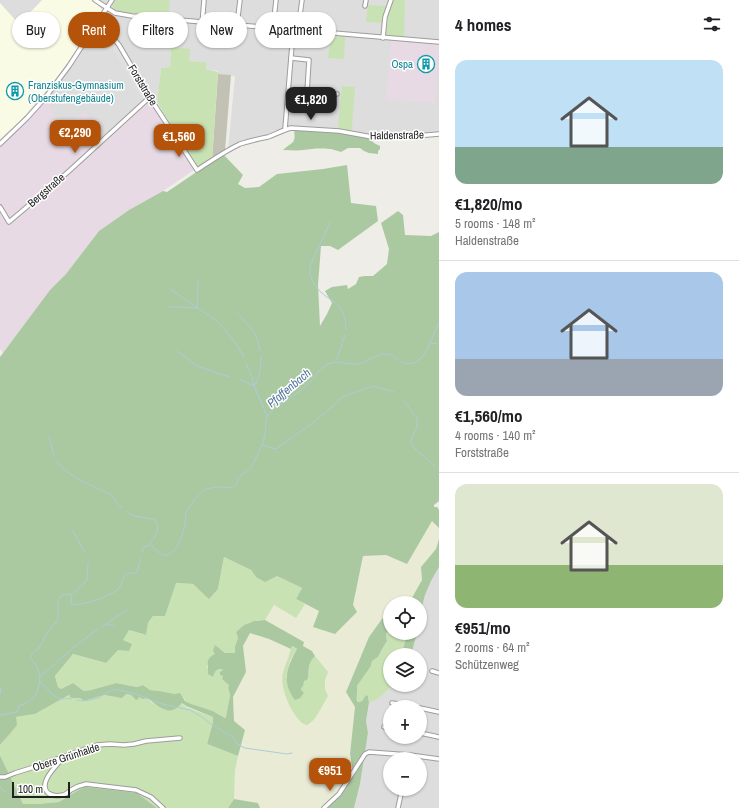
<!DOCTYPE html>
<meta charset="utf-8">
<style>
:root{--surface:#fff;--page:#f6f6f6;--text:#202124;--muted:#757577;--line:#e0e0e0;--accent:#b45309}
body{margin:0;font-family:"Archivo Narrow",sans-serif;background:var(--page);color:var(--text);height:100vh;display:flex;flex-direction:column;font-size:15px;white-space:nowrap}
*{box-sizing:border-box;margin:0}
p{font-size:13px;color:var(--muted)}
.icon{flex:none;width:22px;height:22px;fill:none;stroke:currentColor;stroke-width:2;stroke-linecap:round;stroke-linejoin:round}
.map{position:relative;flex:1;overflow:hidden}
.side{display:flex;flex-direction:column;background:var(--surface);width:300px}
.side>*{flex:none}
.hud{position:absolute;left:12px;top:12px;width:367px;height:36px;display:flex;gap:8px}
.controls{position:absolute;left:383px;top:596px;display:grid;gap:8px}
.controls a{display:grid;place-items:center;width:44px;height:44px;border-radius:50%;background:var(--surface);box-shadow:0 1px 3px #0004;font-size:20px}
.scale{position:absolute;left:12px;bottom:10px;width:58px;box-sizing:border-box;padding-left:4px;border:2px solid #202020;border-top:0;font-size:11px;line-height:14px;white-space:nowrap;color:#202020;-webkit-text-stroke:3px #fff;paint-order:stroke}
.price{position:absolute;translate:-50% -34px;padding:0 9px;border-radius:8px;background:var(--accent);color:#fff;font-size:13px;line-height:26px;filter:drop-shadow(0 1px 2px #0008)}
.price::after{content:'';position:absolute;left:50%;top:24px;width:12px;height:9px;margin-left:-6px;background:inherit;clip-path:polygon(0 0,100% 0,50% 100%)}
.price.current{background:#222;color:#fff}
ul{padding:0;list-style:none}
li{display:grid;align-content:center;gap:8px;height:212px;padding:0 16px}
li+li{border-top:1px solid var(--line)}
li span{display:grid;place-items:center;height:124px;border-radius:12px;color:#555}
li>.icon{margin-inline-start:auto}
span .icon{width:72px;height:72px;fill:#fffc;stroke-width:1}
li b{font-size:17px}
h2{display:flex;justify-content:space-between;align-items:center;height:48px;padding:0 16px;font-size:17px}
.chip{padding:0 14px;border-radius:18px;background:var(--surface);box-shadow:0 1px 3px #0004;font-size:14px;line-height:36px}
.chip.current{background:var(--accent);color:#fff}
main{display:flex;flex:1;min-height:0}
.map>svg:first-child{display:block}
</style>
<main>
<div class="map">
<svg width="439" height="808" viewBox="0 0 439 808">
<rect width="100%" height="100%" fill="#efede7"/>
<g fill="#ddd" fill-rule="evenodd">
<polygon points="0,0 439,0 439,134 372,137 291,128 269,136 251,141 228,150 235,76 218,74 218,71 206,69 206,62 189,61 171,48 170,67 161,68 157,102 149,101 102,139 61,128 0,144"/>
<path d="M439,567V808H354L360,784L368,733L366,721L369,703L378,699L393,685H420V655H411L417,633H420V615L425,595L431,581ZM390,707H420V737H390ZM390,759H420V789H390Z"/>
</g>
<g fill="#e7dae4">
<polygon points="391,41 439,45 435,103 386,99"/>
<polygon points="45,98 61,128 85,112 102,139 150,101 194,170 163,191 129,210 99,231 66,274 50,290 3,353 0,349 0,144"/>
</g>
<polygon fill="#fafbe4" points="42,0 92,0 103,10 55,81 21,120 0,139 0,3 19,24"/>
<polygon fill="#c2c2b4" points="218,74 231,75 225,151 212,160"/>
<polygon fill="#e9ebd5" points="432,520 439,528 439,539 436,549 422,567 422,580 409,603 390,603 390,624 383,616 369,637 346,692 355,707 350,754 353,772 339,794 324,808 260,808 258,803 234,799 235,770 244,730 234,721 233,697 246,672 243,646 250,633 269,639 291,649 289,660 283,673 310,724 315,717 328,696 325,689 325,680 312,651 303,646 304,642 265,620 274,605 296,617 305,604 319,611 353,605 363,556 386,555 407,564"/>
<g fill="#c9e2b4">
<polygon points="115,0 170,0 168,17 139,15 115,11 112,6"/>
<polygon points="393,0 405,0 404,38 388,36 386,34 388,15"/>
<polygon points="368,5 387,6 384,17 383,23 366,22"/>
<polygon points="331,35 334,35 336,37 345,36 344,59 328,58"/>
<path d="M171,47L190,49L189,61L206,62V69L218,72L212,160C206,163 200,170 194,164L157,102L161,68L170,67Z"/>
<polygon points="342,86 355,87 352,128 351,131 338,129"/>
<path d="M224,557L251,570L256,577L277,576L302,588L296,599L305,604L296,618L274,605L265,620C251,621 247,622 236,632L238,638L235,646L236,653H225L215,646V654L207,666L209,671L213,676C215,671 216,669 222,669L223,670V676L229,685L228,688L230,695L226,717L225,718C221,715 217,713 213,711C205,708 187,707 184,698L175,694L160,691L150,690L143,685L137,687L116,683L91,690L84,691L73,683L61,689L58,687L55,676L73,654L106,663L129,630L145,635L148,623L153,616H165L175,583L193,584L209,598L218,589Z"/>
<path d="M390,626V633H408L401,655H390V685H393L378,699L369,703L368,696L366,695L362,701L359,702L357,700C356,696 358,691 357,686L371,666L372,661L378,657L381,651L387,641L386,634Z"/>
<path d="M291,646L297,649L290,661L286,677L301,690V688L309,670L310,661L315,656L328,672L325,680V689L328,696C322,705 317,720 307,725C306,725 302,723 301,722C291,713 279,686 283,673C285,664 290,657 291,646Z"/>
<polygon points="126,694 131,695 136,700 139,696 147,698 151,702 166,710 181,703 186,707 213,717 213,722 207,744 238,756 235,770 234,799 228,808 157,808 137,793 77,791 59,802 38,804 23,804 0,755 0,745 8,736 16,717 35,714 69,695 71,698 80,698 84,701 104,695 117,697"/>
</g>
<g fill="#abc9a1">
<path d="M294,130L337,132L369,138L374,143L380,146V149L378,151V154L369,153L364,151L360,148H348L341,152C337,151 333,149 329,149C320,148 311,149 303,150C297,151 290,150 283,150C293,141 296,144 294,130Z"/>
<path d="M223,154L243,175L238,184L245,188L259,187L277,174L323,169L347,165L351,203L376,206L378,221L338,250L330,246H321L318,285L320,326L327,314L332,303L325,291L332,287L347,285L348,289L356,284L359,277L365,276H373L387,264L389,249L381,223L398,211L403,215L405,235L431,236L439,232V501L434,505V507H437L439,510V528L432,521L407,564L386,555L363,556L353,605L357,612L335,634L313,627L319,611L296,599L302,588L277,576L265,582L256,577L251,570L224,557L218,589L209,599L193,584L176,583L165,616H153L148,623L146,635L129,630L123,640L132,644L129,651L118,650L106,663L73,654L55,676L58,687L61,689L73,683L84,691L91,690L116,683L137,687L143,685L150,690L160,691L175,694L180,693L185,701L191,704L213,711L225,718L226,717L230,695L228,688L229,685L222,679L223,676L220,675V672L223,670L222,669C216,669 215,671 213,677L208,674C209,665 204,659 215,654L213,651L215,645L225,653H235V646L238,638L236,632L244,625L254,621L265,620L304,642L303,646L312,651L315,656C314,657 312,659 311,661C309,663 308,675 308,677L307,680L304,681L303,686L301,688V690L304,693L300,698L295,700C281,682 287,667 297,649L292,646L291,649L269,639L250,633L243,646L246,672L233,697L234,721L245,730L238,756L207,744L213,722V717L186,706L182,703C173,713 168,712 158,706C154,703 151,701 147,698L143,699L139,697L138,699L136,700L131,695L126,694L122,698L104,695L84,701L80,698H71L69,695L35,714L16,717L17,725L8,736L0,745V357L50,290L66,274L99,231L129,210L163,191L167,192Z"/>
<polygon points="439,539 439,567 431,581 425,595 420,615 420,603 409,603 422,580 421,567 436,549"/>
<path d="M384,616L390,624V626L386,634L387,641L381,651L378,657L372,661L371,666L357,686C358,691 356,696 357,701L359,702L362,701L366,695L368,696L369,703L366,721L368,733L360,784L354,808H324L332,801L353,772L350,754L355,707L346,692L369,637Z"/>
<polygon points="408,633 417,633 411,655 401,655"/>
<polygon points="0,755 23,804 38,804 59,802 77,791 85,787 137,793 157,808 0,808"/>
<polygon points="234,799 258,803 260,808 228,808"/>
</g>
<polygon fill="#e0e0e0" points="111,38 118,46 147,96 142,100 109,42"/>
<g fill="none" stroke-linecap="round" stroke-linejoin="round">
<g stroke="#adccd7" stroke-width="1">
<path d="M330,222C326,232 321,241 317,251C314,257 311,262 310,268C309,280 318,291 327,297C330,299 334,301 337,304C344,311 346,321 346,330"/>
<polyline points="170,289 218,322 235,342 244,357"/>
<polyline points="169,307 182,307 197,308 198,280"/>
<path d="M237,313C250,327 257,331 260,350"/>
<polyline points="431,343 437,344"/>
<polyline points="177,351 197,366 229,377"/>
<polyline points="336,361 345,335"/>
<polyline points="246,363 252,377 254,386 267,416"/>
<path d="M239,379L254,386C260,378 261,366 261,356"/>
<polyline points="403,400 417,418 417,427 410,442 414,448 435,466"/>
<polyline points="49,436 54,456"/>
<polyline points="262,445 276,449 314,422 344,396 373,386 394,392"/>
<path d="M57,461C64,475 95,487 109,494L113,497L122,508"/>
<path d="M127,512L134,516L152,519L156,521C160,531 155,537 149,545"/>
<polyline points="73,531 85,553"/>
<path d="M142,552L144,547L149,545C155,547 158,554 164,555C167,556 169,554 172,552C180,546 184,531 185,522C186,519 185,516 186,513C188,507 197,497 201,493C205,488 215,487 221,487C226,487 232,489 236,485C238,483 238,480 238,477C240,475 243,474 246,472C253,468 263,444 265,435C266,430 265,422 267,417C268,415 271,412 273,410C284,400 297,395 307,385C314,379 318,370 326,365C334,360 346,364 356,364C366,364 376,353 387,354C394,354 399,362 405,363C425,369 432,334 439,323"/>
<polyline points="73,594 87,580 88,563"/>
<polyline points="107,624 114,626"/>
<polyline points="102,627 128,609"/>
<polyline points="40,677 73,648 98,629"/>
<path d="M40,682C48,687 51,697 61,699C64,699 67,698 71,699"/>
<polyline points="0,687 1,693 0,694"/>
<polyline points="77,700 83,701 90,700 98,698 112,690 120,690 139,695 162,704 190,710 202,717 212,725 233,737 237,744 245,748 287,754 292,753"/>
<path d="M0,715L11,713L17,712L19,706C24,704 29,702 32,699C40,691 42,676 37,667C35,663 31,660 31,656C32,653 36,651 38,649C42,644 44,639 47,633C50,629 54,625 57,621C61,612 51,590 72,595L71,604C80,607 111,596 118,589C123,584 122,579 125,575C128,572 133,574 137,572L139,566L141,558"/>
<polyline points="0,786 5,792"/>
</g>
<g stroke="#9d9d9d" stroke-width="5.5">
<g id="street">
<polyline points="95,0 115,13 132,16 439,42"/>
<polyline points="204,0 201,37 211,39"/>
<polyline points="365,6 366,0"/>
<path d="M96,25L111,35L119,45L152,101L197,170C211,161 225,151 240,144C249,141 258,139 268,137C276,134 283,130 291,128L339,131L372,137L416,136L439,134"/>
<polyline points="237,25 240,0"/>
<polyline points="273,28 276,0"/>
<polyline points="298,30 302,0"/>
<polyline points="383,38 385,17 391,0"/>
<polyline points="291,58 309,60 307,92 337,94"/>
<polyline points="285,129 292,45 295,30"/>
<polyline points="0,144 27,118 45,98 69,66 112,0"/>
<polyline points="0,207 9,222 68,172 150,97"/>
<polyline points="432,671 439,673"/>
<polyline points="392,703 415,707"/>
<polyline points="420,708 439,712"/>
<polyline points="384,727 390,728"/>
<polyline points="420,733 439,737"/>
<path d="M64,756C58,765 37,782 48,793C52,796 58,796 63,795C67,794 68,792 71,790C76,787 81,785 86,784L136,790L151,797L163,808"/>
<polyline points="0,777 5,777 15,773 31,768 97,745 110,744 124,745 134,744 146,741 180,738"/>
<polyline points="324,808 339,794 365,754 369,752 410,755 439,759"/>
<polyline points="398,808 402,789"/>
</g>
</g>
<use href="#street" stroke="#fff" stroke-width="3.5"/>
</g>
<defs>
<g id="building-ring" transform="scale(0.9)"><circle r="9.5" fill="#fff" stroke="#0f9aa8" stroke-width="1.5"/><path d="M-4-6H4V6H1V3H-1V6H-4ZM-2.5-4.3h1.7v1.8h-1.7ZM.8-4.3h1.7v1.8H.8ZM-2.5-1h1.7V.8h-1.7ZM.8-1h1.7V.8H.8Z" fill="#0f9aa8"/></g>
</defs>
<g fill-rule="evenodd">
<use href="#building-ring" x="426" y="64"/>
<use href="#building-ring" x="15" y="91"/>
</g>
<g text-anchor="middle" stroke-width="3" stroke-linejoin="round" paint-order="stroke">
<g font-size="11" fill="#0d838f" stroke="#fff" text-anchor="end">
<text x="413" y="68">Ospa</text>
<text x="28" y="89" text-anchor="start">Franziskus-Gymnasium<tspan x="28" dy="13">(Oberstufengebäude)</tspan></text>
</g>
<g font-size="11" fill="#202020" stroke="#fff">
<text transform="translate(143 85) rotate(59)" y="4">Forststraße</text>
<text transform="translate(397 135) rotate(-1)" y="4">Haldenstraße</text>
<text transform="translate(46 190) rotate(-41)" y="4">Bergstraße</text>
<text transform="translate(66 757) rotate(-18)" y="4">Obere Grünhalde</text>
</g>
<g font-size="12" font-style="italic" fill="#54769d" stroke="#fff">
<text transform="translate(289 388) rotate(-40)" y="4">Pfaffenbach</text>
</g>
</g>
</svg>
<div class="controls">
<a><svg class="icon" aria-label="locate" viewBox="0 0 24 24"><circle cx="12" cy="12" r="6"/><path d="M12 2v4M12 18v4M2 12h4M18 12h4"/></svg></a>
<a><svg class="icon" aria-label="layers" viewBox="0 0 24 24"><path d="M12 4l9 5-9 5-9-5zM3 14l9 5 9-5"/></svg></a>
<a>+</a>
<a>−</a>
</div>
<div class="scale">100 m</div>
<b class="price current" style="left:311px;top:121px">€1,820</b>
<b class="price" style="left:75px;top:154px">€2,290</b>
<b class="price" style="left:179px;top:158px">€1,560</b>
<b class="price" style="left:330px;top:792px">€951</b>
<div class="hud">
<a class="chip">Buy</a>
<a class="chip current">Rent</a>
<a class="chip">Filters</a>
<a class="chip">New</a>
<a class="chip">Apartment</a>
</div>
</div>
<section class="side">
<h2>4 homes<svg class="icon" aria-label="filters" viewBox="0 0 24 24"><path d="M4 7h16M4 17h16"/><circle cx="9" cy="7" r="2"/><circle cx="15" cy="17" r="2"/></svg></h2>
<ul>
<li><span style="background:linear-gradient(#bfe0f5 70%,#7fa58c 0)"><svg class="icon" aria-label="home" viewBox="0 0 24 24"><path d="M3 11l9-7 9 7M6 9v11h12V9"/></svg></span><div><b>€1,820/mo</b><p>5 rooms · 148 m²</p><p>Haldenstraße</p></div></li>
<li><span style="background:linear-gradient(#a9c7e8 70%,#9aa5b1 0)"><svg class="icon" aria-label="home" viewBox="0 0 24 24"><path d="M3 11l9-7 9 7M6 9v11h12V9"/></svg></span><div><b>€1,560/mo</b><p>4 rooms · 140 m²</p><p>Forststraße</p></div></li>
<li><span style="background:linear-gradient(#dfe7d0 65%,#8fb573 0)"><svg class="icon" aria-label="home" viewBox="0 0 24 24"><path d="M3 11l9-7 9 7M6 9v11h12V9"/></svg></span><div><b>€951/mo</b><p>2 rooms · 64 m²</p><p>Schützenweg</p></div></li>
</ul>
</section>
</main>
